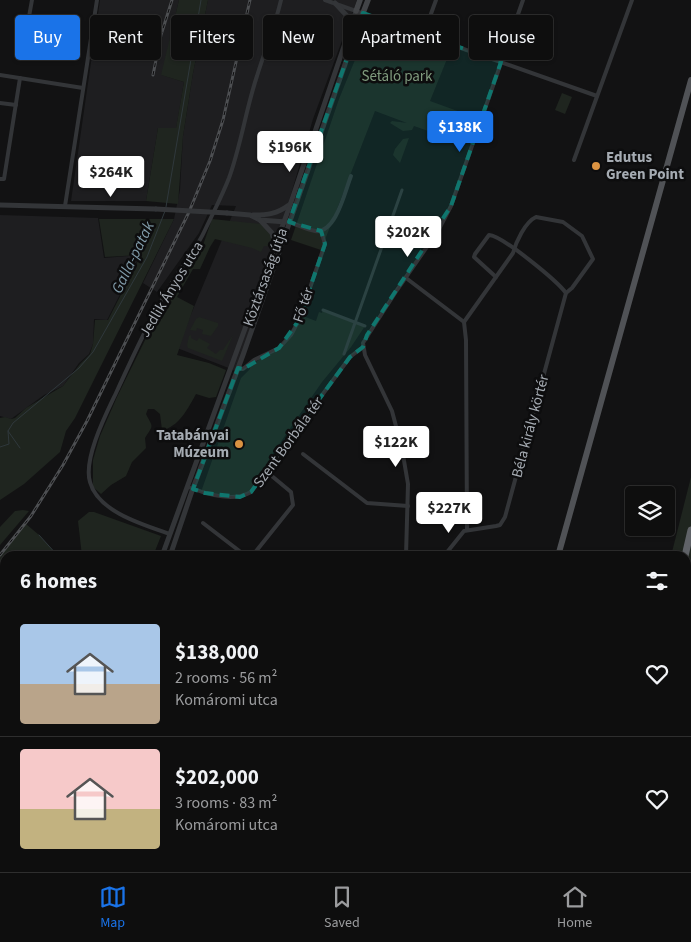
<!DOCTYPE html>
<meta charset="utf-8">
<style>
:root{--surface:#0e0e0e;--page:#171717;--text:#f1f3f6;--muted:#9b9c9e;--line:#2e2e2e;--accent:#1a73e8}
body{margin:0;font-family:"Source Sans 3",sans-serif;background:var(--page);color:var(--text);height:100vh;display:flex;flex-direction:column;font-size:19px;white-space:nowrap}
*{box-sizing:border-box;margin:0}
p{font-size:16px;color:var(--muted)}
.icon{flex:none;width:28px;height:28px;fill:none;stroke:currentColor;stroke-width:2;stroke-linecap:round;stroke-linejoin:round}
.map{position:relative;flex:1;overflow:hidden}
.details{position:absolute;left:0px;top:551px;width:691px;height:321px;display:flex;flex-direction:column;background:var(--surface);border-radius:15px 15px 0 0;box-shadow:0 1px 4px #0004,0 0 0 1px var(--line)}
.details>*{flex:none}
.banner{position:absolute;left:15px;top:15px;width:661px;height:45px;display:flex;gap:10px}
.controls{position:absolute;left:625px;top:486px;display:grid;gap:10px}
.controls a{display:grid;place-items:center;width:50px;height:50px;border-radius:5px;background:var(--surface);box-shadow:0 1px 4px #0004,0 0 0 1px var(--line);font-size:25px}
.price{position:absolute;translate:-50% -42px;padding:0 11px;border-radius:5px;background:#fff;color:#222;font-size:16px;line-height:32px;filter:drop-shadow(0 1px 2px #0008)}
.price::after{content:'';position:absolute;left:50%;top:30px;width:15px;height:11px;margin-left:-8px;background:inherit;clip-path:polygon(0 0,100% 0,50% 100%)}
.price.active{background:var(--accent);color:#fff}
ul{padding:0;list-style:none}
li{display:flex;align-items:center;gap:15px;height:125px;padding:0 20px}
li+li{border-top:1px solid var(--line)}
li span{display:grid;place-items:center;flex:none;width:140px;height:100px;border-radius:5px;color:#555}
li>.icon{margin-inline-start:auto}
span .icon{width:60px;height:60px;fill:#fffc;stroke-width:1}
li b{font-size:21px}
h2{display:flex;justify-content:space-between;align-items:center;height:60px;padding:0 20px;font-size:21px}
.chip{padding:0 18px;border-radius:5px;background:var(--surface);box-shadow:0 1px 4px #0004,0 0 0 1px var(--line);font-size:18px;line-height:45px}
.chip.active{background:var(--accent);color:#fff}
.tab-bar{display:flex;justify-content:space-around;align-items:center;height:70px;border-top:1px solid var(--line);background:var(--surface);font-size:14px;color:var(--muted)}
.tab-bar a{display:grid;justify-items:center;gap:2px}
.tab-bar .active{color:var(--accent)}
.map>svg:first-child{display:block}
</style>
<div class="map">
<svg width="691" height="872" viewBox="0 0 691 872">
<rect width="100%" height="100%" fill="#121213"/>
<g fill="#1e1e20">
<polygon points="100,0 179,0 162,75 184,82 176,129 158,128 146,201 71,201"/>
<polygon points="208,0 357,0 313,119 239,372 177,348 236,206 212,205 199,233 157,292 143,283 174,219 180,190 183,136 193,73"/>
<polygon points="0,215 98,218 104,258 140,255 107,320 94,319 93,344 89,354 79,363 63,386 44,395 11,419 0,416"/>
</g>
<g fill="#1f251f">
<polygon points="179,0 208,0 193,73 183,136 178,204 146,201 158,128 176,128 184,82 161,75"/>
<polygon points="366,21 449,54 430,101 463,113 454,140 414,126 412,130 403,131 390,123 392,121 407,123 375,111 321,250 291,240 339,99 359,50"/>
<polygon points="562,93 572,97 565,114 555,110"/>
<polygon points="409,138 400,163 393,155 395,149 403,139"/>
<polygon points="99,219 174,219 75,418 66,431 60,452 24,484 0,500 0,418 5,417 11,419 15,418 26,408 63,386 80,364 90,354 93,344 95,320 108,320 141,255 105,257"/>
<path d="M212,219L261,224L271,235V240L268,246H264L261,252L252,248L215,239L210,247L200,269H193L177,297L194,306L177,355L209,363L226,370L216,397L209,398L196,394C189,407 178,428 162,430L160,414L154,409H148L146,414C153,428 154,424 145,438L146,448L132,462L126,476L111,485L101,494L93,487V460L100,436L117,397L147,336L168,304L187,269L201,251Z"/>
<polygon points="323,310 365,326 351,347 322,382 269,459 273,463 256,487 240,497 201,492 241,378 250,369 250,365 269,354 286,341 300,315 316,321 319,312 322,313"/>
<polygon points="199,317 218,323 218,326 211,336 202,334 203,330 197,328 196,331 190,330 196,319"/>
<polygon points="191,335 191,338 197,341 199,338 210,344 207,348 216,354 220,350 223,350 233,335 222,361 188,348 187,345 189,336"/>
<polygon points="691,477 691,641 686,661 686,556 671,556"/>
<polygon points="23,510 29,511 0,545 0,527 15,511"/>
<polygon points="89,512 94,512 161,536 153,556 82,556 78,521"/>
<polygon points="26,524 39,535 58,556 5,556 5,863 0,867 0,556"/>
<polygon points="479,868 536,868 535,872 478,872"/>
<polygon points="604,868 655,868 654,872 603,872"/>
</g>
<polygon fill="#2f383c" points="5,622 5,749 0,751 0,627"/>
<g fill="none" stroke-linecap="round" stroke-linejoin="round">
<g stroke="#2f383c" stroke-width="1">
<polyline points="166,207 201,0"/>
<polyline points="0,447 9,444 8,431"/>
<polyline points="20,448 8,431 13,423 79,368 93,352 147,257 165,211"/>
<polyline points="39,535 58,556"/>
<polyline points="94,868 95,872"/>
</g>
<g stroke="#333538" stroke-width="3">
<polyline points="323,310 365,326"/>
<polyline points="344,354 402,190"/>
</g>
<g stroke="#333538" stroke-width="4">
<polyline points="325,0 597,96"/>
<polyline points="424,33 436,0"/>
<polyline points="23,50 32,0"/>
<polyline points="0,75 83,88"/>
<polyline points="0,103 16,105"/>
<polyline points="574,160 632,0"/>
<polyline points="0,179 4,179 20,78"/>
<polyline points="65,206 97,0"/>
<path d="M289,222C298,225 307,230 315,231C336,234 345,191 351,176"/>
<path d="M496,277L474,257L475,254L489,235C503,236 557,281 566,293"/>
<polyline points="406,278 464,322"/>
<polyline points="238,368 243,369 254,360 279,348 291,335 299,320 325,244 321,231"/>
<polyline points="303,454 367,503 408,506"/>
<path d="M191,488C209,495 234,502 251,492L350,357L363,347"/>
<polyline points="203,523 242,553 253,555 293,505 291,492 267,472"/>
<path d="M170,534C144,525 98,512 90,482C83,459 106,414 116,393C133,356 150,319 171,284C182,266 196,250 205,230C213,213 222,196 229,178C241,145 246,109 257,76C265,50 275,26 281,0"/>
<polyline points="406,556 408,484 402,449 392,411 365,355 363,343 397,290 438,231 451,206 523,0"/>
<path d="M444,556L464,531L496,526L500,525L505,517L566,293L572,288L593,259L582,236L563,222L536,217C525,222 516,242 513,253L464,322L466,340L467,530"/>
<polyline points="686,742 691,742"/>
<polyline points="169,868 169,872"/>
<polyline points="294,868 300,872"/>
<polyline points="334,868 339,872"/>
<polyline points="660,868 661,872"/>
<polyline points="176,872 180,868"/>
<polyline points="389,872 389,868"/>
<polyline points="563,872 563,868"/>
</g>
<g stroke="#333538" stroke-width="5">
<polyline points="335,3 348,17 351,27"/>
<polyline points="0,205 156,209"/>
<polyline points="227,213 250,215 260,220 286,222"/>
<path d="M253,215C267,215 277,214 289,205"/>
<polyline points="260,220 272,233 275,244"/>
<polyline points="162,556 289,208 356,11"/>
<polyline points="170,556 192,491 243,355 363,13"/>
<polyline points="115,868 115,872"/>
<polyline points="123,868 124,872"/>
</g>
<g stroke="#424447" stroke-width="5.5">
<polyline points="356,11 360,0"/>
<polyline points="363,13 368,0"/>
</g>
<g stroke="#505256" stroke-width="6">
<polyline points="558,556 691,80"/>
<polyline points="472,872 473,868"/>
</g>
<g stroke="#606368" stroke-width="7">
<polyline points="685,556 691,530"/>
<polyline points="686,593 691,571"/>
<polyline points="621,872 622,868"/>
<polyline points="631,872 631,868"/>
</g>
<g stroke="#4d4f52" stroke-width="3">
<g id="rail">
<polyline points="153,75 161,35 172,0"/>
<polyline points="0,555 31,516 63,465 87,421 189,212 210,161 223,120 250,0"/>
</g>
</g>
<use href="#rail" stroke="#0d0d0e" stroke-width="1" stroke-dasharray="4" stroke-linecap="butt"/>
<polyline stroke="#333538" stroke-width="5" points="156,209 227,213"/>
</g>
<path fill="#0f766e" fill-opacity="0.2" stroke="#0f766e" stroke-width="4" stroke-dasharray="10 6" stroke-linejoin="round" d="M363,13L501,62L451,206L367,335L363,347L350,357L251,492L240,497L205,493L193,489L238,368L243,369L279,348L299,320L325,244L321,231L289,222Z"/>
<g fill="#db9342" stroke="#0d0d0e" stroke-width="2">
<circle cx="596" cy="166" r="5"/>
<circle cx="239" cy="444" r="5"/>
</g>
<g text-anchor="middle" stroke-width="5" stroke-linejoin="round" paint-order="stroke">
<g font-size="15" fill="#809b7e" stroke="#0d0d0e">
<text x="397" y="81">Sétáló park</text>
</g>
<g font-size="15" font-weight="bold" fill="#a5abb2" stroke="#0d0d0e" text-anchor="start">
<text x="606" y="162">Edutus<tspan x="606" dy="17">Green Point</tspan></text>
<text x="229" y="440" text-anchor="end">Tatabányai<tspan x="229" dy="17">Múzeum</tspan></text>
</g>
<g font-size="15" fill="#a5abb2" stroke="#0d0d0e">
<text transform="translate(265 277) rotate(-70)" y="5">Köztársaság útja</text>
<text transform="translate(171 289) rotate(-59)" y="5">Jedlik Ányos utca</text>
<text transform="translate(303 305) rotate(-71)" y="5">Fő tér</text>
<text transform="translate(530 426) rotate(-75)" y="5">Béla király körtér</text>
<text transform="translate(288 442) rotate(-54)" y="5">Szent Borbála tér</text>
</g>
<g font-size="16" font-style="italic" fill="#809ba9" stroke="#0d0d0e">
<text transform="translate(132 257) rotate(-64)" y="6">Galla-patak</text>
</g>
</g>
</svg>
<div class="controls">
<a><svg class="icon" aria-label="layers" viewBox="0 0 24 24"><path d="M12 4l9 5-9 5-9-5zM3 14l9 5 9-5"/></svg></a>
</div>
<b class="price active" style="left:460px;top:153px">$138K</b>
<b class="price" style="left:290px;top:173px">$196K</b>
<b class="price" style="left:111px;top:198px">$264K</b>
<b class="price" style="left:408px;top:258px">$202K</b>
<b class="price" style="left:396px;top:468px">$122K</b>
<b class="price" style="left:449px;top:534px">$227K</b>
<div class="banner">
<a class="chip active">Buy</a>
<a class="chip">Rent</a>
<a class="chip">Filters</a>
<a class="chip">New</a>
<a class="chip">Apartment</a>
<a class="chip">House</a>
</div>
<section class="details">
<h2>6 homes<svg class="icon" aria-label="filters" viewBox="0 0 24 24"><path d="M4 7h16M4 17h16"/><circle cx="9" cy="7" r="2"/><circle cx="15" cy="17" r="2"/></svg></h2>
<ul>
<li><span style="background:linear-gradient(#a9c7e8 60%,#b9a48a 0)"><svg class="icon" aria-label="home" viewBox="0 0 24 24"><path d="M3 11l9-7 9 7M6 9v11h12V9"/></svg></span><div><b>$138,000</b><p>2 rooms · 56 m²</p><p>Komáromi utca</p></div><svg class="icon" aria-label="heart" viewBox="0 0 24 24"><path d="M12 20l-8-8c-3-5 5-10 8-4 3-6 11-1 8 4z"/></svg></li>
<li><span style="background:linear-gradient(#f6c9c9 60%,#c2b280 0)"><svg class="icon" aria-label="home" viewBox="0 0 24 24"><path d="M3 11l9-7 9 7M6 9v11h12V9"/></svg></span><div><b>$202,000</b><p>3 rooms · 83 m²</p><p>Komáromi utca</p></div><svg class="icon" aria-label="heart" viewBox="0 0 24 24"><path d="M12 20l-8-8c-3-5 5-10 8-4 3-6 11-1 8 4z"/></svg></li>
</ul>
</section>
</div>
<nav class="tab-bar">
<a class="active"><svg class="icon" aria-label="map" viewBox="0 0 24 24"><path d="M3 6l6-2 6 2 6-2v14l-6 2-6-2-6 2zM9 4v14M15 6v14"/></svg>Map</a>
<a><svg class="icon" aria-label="saved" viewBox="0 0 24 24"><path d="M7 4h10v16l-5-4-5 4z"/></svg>Saved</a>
<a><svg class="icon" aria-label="home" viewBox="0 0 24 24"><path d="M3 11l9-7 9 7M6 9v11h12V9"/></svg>Home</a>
</nav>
